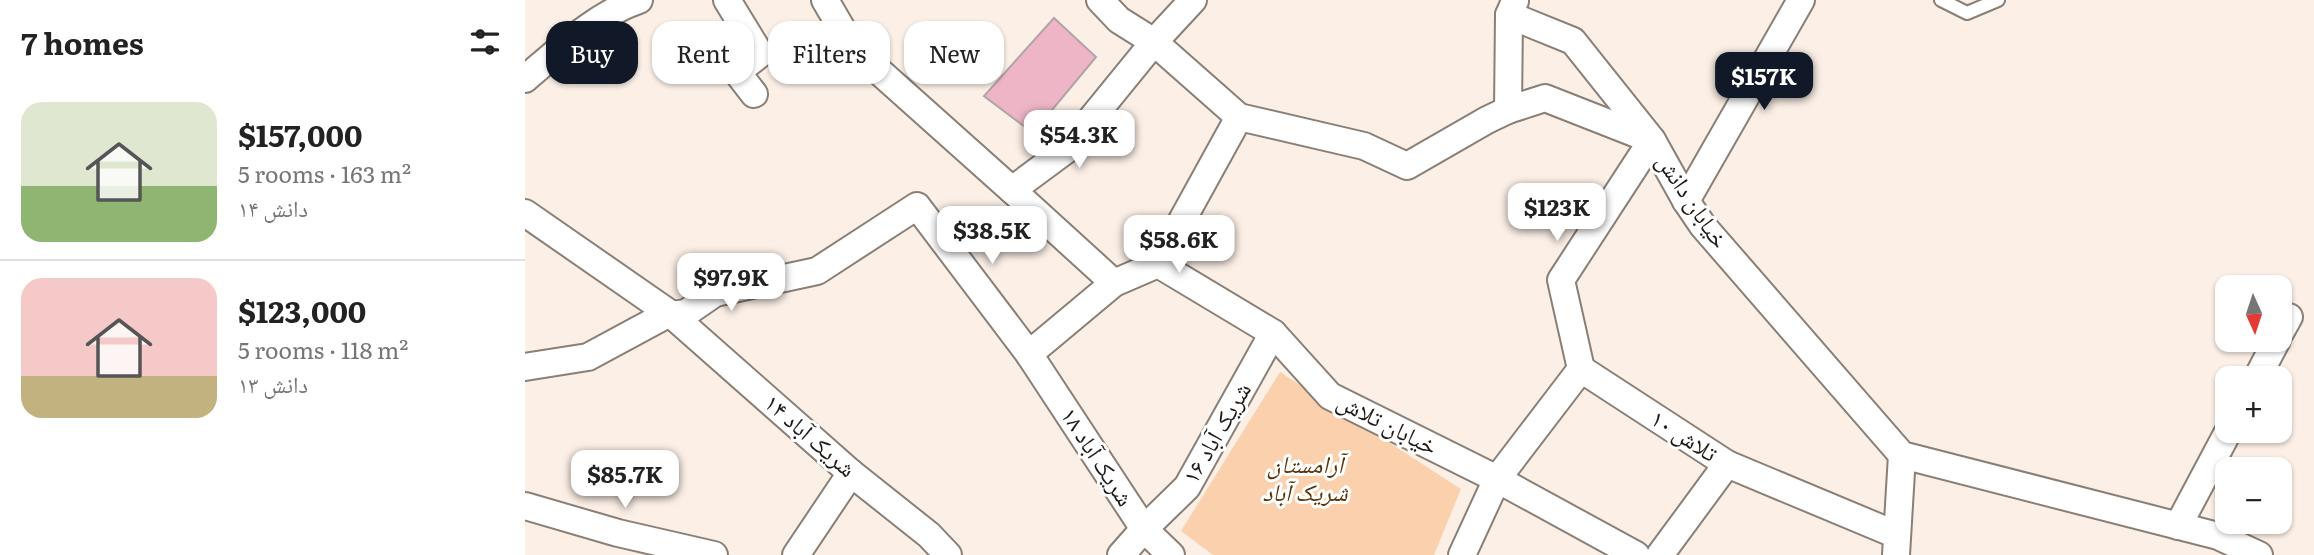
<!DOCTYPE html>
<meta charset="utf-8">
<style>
:root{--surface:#fff;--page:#f2f2f2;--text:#222;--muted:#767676;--line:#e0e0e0;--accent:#111827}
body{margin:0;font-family:Literata,"Noto Naskh Arabic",serif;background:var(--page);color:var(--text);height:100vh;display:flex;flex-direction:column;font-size:26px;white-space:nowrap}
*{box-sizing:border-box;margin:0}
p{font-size:23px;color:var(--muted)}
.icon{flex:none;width:38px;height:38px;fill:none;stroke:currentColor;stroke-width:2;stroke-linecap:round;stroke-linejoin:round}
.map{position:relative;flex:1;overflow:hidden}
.panel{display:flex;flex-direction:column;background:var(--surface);width:525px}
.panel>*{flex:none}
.top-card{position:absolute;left:21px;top:21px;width:665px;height:63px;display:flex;gap:14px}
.needle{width:46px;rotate:177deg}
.controls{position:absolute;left:1690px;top:275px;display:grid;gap:14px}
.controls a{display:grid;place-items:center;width:77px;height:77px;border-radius:14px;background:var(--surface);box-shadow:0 2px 5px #0004;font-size:35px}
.price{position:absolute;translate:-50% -60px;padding:0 16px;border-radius:14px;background:#fff;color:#222;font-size:23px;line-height:46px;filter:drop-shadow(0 2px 4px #0008)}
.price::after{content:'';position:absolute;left:50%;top:42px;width:21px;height:16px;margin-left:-10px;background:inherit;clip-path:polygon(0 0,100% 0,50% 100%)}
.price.active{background:var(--accent);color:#fff}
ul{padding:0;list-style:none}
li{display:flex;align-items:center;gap:21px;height:175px;padding:0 21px}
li+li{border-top:2px solid var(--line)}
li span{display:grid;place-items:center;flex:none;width:196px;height:140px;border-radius:21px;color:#555}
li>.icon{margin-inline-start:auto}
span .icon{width:84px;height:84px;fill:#fffc;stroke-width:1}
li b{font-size:30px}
h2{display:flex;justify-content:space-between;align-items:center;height:84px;padding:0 21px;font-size:30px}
.pill{padding:0 24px;border-radius:21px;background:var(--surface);box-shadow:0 2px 5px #0004;font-size:24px;line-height:63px}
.pill.active{background:var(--accent);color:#fff}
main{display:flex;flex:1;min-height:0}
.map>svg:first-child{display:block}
</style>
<main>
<section class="panel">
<h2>7 homes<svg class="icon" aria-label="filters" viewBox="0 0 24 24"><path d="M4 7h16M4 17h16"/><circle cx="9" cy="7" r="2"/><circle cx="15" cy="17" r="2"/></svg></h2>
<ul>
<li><span style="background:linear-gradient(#dfe7d0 60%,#8fb573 0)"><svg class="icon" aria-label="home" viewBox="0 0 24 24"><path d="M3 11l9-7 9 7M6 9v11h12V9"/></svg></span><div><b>$157,000</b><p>5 rooms · 163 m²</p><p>دانش ۱۴</p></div></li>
<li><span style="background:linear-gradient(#f6c9c9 70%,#c2b280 0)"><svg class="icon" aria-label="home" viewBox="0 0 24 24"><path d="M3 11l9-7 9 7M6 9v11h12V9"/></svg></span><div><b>$123,000</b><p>5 rooms · 118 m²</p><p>دانش ۱۳</p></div></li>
</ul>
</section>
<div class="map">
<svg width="1789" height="555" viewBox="0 0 1789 555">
<rect width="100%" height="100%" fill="#fbefe6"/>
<polygon fill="#fbd0ad" points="755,372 936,489 909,555 688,555 656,531"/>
<polygon fill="#eeb5c6" stroke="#b1a3a6" stroke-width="2" points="529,18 571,57 508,133 459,96"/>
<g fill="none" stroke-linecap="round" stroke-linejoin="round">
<g stroke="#897f76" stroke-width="16">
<polyline id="lane" points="1416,0 1442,13 1473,0"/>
</g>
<g stroke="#897f76" stroke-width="30">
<g id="street">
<polyline points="202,0 235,54 212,72 229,94"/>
<polyline points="300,0 328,48 487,190"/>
<polyline points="575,0 594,20 629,42 714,117 839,146 882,166 962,120 983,110 1020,98 1127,140 1161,201 1178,226 1377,455 1693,536 1734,555"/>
<polyline points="984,15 1048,41 1127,140 1036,280 1056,369"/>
<path d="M0,79C33,51 72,14 114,0"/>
<polyline points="983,110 984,15 990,1"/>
<polyline points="1161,201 1276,0"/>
<polyline points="0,213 147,315 326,473 404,535 423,555"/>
<polyline points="633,264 748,333 805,396 972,479 1111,555"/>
<polyline points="589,283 487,190 541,150 629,42 668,0"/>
<polyline points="1755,333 1764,317"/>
<polyline points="504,354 589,283 633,264 714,117"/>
<polyline points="0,367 63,357 139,316 161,313 190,293 292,271 392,206 504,354 619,529 646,555"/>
<polyline points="1056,369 1202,464 1135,555"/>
<polyline points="1732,378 1752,340"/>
<polyline points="1202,464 1372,535"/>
<polyline points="0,506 93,533 189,555"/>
<polyline points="1653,526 1704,430"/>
<polyline points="271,555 326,473"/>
<polyline points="596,555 619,529 662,487 748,333"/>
<polyline points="937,555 972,479 1056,369"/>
<polyline points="1371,555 1377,455"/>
</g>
</g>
<use href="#lane" stroke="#fff" stroke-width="12"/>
<use href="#street" stroke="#fff" stroke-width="26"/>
</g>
<g text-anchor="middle" stroke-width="6" stroke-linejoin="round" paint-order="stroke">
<g font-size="24" fill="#1d1916" stroke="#fff">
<text transform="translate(1167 201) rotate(56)" y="8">خیابان دانش</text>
<text transform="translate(862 424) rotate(27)" y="8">خیابان تلاش</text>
<text transform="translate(692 433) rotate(-60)" y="8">شریک آباد ۱۶</text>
<text transform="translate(285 436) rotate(41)" y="8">شریک آباد ۱۴</text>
<text transform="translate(1159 436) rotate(33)" y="8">تلاش ۱۰</text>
<text transform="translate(572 457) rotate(57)" y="8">شریک آباد ۱۸</text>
</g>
<g font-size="24" font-style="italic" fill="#5d3408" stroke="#fff">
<text x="780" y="473">آرامستان<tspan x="780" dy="28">شریک آباد</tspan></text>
</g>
</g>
</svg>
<div class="controls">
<a><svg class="needle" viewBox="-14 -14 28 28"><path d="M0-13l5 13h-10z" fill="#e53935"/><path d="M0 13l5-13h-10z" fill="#767676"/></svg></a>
<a>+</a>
<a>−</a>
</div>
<b class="price active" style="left:1239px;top:112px">$157K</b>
<b class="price" style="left:554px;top:170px">$54.3K</b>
<b class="price" style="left:1032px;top:243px">$123K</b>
<b class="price" style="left:467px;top:266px">$38.5K</b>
<b class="price" style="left:654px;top:275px">$58.6K</b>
<b class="price" style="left:206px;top:313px">$97.9K</b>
<b class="price" style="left:100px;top:510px">$85.7K</b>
<div class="top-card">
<a class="pill active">Buy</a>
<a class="pill">Rent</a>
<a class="pill">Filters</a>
<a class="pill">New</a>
</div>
</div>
</main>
